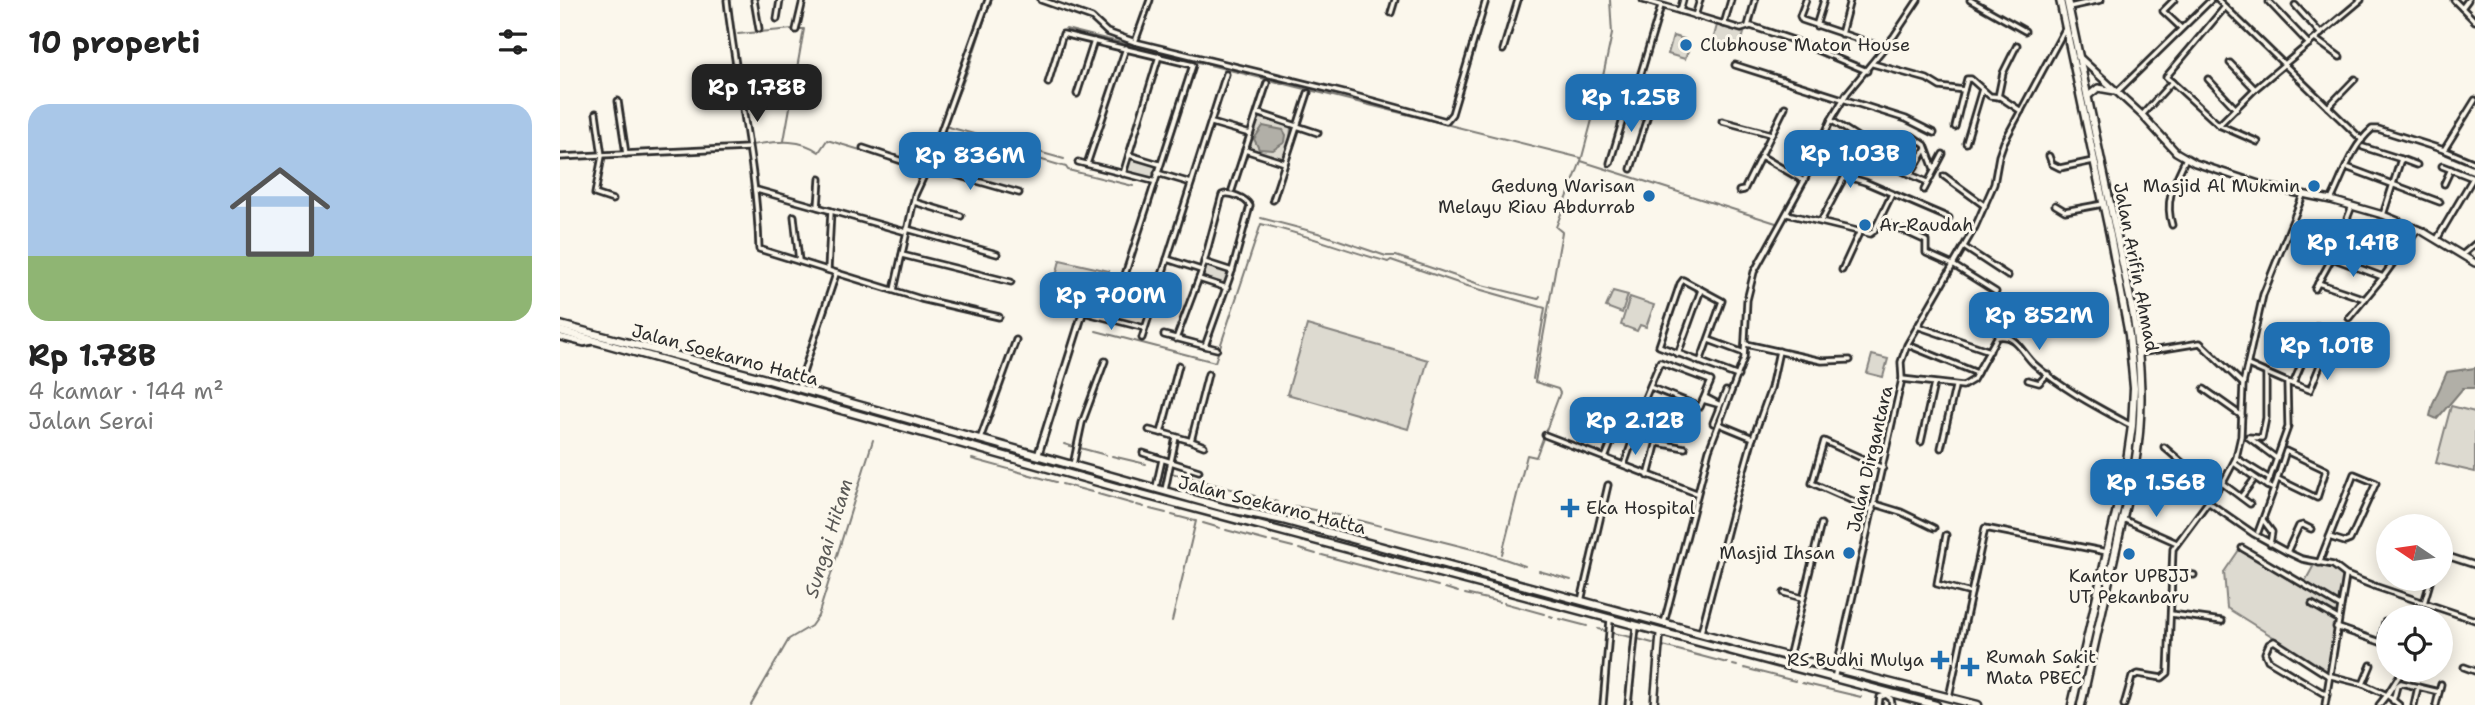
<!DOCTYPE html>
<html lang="id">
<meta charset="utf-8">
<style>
:root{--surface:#fff;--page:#f2f2f2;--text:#222;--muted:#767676;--line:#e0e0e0;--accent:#1f6fb2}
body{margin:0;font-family:"Shantell Sans",sans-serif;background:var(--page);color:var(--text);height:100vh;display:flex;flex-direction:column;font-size:26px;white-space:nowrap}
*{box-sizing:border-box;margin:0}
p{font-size:23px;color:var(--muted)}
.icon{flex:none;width:38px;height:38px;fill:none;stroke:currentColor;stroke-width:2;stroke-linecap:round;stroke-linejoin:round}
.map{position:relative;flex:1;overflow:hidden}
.details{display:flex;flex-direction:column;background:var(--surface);width:560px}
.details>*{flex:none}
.needle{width:46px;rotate:283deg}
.tools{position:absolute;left:1816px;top:514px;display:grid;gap:14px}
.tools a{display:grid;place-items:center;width:77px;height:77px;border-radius:50%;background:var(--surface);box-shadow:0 4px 18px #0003;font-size:35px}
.price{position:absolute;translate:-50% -60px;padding:0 16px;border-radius:14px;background:var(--accent);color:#fff;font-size:23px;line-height:46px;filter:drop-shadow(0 2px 4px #0008)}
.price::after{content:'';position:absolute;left:50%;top:42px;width:21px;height:16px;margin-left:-10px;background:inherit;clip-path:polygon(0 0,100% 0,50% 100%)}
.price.selected{background:#222;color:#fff}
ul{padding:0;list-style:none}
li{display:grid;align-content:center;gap:14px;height:371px;padding:0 28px}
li+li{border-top:2px solid var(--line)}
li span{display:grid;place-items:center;height:217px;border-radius:21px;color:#555}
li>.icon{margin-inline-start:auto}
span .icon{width:126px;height:126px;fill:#fffc;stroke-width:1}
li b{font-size:30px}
h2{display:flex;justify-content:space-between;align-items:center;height:84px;padding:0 28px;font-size:30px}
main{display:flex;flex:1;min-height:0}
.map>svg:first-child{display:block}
</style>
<main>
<section class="details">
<h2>10 properti<svg class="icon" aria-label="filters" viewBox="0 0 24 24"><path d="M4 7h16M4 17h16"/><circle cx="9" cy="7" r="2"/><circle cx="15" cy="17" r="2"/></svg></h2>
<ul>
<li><span style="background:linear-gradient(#a9c7e8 70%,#8fb573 0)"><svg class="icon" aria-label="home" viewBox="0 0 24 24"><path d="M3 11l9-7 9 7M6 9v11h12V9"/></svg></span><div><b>Rp 1.78B</b><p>4 kamar · 144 m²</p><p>Jalan Serai</p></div></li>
</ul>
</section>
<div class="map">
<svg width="1915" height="705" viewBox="0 0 1915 705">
<rect width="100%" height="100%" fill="#fbf7ec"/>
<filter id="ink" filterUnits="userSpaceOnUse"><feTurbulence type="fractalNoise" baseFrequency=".0143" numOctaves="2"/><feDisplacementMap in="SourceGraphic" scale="14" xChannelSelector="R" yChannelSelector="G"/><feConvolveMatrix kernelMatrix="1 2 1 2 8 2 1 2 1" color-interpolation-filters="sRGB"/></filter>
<g filter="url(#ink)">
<g fill="#dddad0" stroke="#84827e" stroke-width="2">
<polygon points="1157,25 1184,33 1179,52 1152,44"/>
<polygon points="1113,36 1124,39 1119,49 1128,51 1125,59 1108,54"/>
<polygon points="701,118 731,127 730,141 723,158 699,153 689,148 698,119"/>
<polygon points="570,158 596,166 592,179 565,172"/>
<polygon points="500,260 549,271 546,282 541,281 538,294 532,292 527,308 513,304 515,294 493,288"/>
<polygon points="645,263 671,271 666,287 640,278"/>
<polygon points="1053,291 1068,295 1062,313 1046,307"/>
<polygon points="1070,297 1094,305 1086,327 1080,325 1077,331 1061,325"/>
<polygon points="747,325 868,360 848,429 727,394"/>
<polygon points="1312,355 1328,359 1323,377 1307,373"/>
<polygon points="1891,406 1915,412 1915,472 1876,463"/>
<polygon points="1679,550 1742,587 1755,563 1777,567 1785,575 1775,626 1769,677 1762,675 1717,644 1718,640 1667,608 1664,572"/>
</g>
<g fill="#b1afa7" stroke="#7b7a75" stroke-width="2">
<polygon points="703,126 723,130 726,135 725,142 713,150 699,149 694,139"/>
<polygon points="1915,368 1915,388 1903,388 1877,419 1870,416 1873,403 1887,372"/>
</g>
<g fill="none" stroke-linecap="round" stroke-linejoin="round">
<g stroke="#7b7a75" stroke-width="2">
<polyline points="431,0 409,67 385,126 504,159"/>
<polyline points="506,29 1021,158"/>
<polyline points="178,34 233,29"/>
<polyline points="383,131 506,167 508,170 573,186"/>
<polyline points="224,141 244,29 240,29"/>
<path d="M191,145C215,142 239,137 259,152L267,140L347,164"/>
<polyline points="1021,161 1216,223"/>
<polyline points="701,218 758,233 826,256 836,256 922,285 978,299 980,296"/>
<path d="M536,331L655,362L701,224C745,234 785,250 828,262L831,260L904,285L985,308L973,379"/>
<polyline points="504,444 514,447"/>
<polyline points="520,448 546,455"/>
<polyline points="552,456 586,464"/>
<polyline points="412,459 496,482"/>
<polyline points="603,471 607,472"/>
<polyline points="611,473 626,477"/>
<polyline points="631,478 682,492"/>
<polyline points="502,484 532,492"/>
<polyline points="685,493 695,496"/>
<polyline points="538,494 573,504"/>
<polyline points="703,498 717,502"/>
<polyline points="577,505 584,507"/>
<polyline points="735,506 792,518"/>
<polyline points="590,509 606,513"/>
<polyline points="612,515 635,521"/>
<polyline points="798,520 821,526"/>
<polyline points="643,523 660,528"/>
<polyline points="825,527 924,552 965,566"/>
<polyline points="666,530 707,541"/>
<polyline points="713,542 733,547"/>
<polyline points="739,549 756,554"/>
<polyline points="942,554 967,455 976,457 1000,393 998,389 975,382 1002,232 996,227 1021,161 1040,90 1052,34 1050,0"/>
<polyline points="762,555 878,586"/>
<polyline points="979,571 1011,580"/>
<polyline points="1028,585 1030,585"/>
<polyline points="885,588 898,592"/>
<polyline points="905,594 940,602"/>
<polyline points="944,603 984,614"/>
<polyline points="990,616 993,617"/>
<polyline points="1000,619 1027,626"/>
<polyline points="612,621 636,521"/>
<polyline points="1038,629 1046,631"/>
<polyline points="1053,633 1071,637"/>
<polyline points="1078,639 1096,644"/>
<polyline points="1103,646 1167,663"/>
<polyline points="1173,665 1177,666"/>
<polyline points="1184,668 1235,681"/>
<polyline points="1242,683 1301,697"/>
<polyline points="191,705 229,639 251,626 258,616 313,440"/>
</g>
<g stroke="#2b2b2b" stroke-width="9">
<g id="minor">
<path d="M167,0C176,83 197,166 199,249L361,299L439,317"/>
<polyline points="194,0 199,29"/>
<polyline points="481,0 532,18 547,32 575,42 788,94 886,121 892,114 926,0"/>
<polyline points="1083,0 1181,29 1191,26 1233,40 1307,71"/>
<polyline points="1246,0 1240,16 1242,20 1325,48"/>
<polyline points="1410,0 1465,31"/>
<polyline points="1614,0 1603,11 1621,28"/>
<polyline points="1658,0 1802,140"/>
<polyline points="1894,0 1915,21"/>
<polyline points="1709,2 1749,44"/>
<polyline points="1735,5 1761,34"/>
<polyline points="1509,7 1541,0"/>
<polyline points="1902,8 1908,0"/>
<polyline points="1120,11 1123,0"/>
<polyline points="831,13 835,0"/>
<polyline points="1135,16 1140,0"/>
<polyline points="217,19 220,0"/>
<polyline points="1164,24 1171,0"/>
<polyline points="1188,26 1195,0"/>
<polyline points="1256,26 1264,0"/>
<polyline points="236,30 243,0"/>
<polyline points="1281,34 1290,0"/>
<polyline points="1755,39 1780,57"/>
<polyline points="575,42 590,0"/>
<polyline points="943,50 958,0"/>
<polyline points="1670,63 1695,89"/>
<polyline points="1313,64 1367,79 1380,87 1404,90 1407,79 1411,79 1430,96 1440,97 1461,111"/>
<polyline points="1175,65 1346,119 1374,133"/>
<polyline points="1648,79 1676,109"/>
<polyline points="1612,82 1606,77 1665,7"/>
<polyline points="488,83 503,34 633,65 562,284 550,281"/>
<polyline points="1557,92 1651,0"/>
<polyline points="517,94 534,41"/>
<polyline points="1058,96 1101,108"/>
<polyline points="1438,97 1443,73 1457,45"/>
<polyline points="1073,100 1101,6"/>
<polyline points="58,101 66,154"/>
<polyline points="1768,107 1795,79"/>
<polyline points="36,113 42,156 35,194 53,200"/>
<polyline points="698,113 758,133"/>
<polyline points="1583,114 1612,82 1659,125 1695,89 1801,0"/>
<polyline points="1271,120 1332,159"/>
<polyline points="1162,121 1211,134"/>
<polyline points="652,123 690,134"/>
<polyline points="1659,125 1698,142"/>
<polyline points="1395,127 1404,90"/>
<polyline points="1406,143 1422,89"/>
<polyline points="1803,147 1841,159 1823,215"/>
<polyline points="303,148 366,169"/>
<polyline points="685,150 725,163"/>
<polyline points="1884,150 1915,100"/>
<polyline points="569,155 599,164"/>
<polyline points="1201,156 1244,181"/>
<polyline points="1489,156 1492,164 1500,168 1533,161"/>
<polyline points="0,157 187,148"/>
<polyline points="1332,159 1348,137 1352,136 1365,145 1374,169"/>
<polyline points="1332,159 1331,163 1333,167 1367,182"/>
<polyline points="1841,159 1857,165"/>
<polyline points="518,162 593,181"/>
<polyline points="1050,163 1069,99"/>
<polyline points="527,164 566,48"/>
<polyline points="1882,166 1913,178"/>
<polyline points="368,167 459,193"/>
<polyline points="1789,168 1880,202"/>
<polyline points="1071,169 1091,105"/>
<polyline points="597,173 631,183"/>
<polyline points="563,174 599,56"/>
<polyline points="1351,174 1366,149"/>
<polyline points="1384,176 1425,206"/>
<polyline points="1884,184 1891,169"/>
<polyline points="197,190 346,232"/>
<polyline points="672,190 707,83"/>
<polyline points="1364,190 1383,154"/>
<polyline points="1179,191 1184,190 1225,107"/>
<polyline points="713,200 748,93"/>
<path d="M1771,200C1783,176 1791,147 1812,129H1818L1884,150L1915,163"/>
<polyline points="354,202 401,216"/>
<polyline points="1495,205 1505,211 1543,204"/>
<polyline points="258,207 260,179"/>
<polyline points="1227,214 1310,234 1314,231 1332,194"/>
<polyline points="234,216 239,261"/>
<polyline points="1320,220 1366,241 1366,253 1393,265 1436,292"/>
<polyline points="1261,221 1285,176 1305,182 1389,218"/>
<path d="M1612,225C1604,199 1615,182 1626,158"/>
<polyline points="347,229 437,254"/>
<polyline points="1785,229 1844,249"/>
<polyline points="1877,239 1913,178"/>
<polyline points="1404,247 1448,276"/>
<polyline points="342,255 451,282"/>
<polyline points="1902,255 1915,244"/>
<polyline points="1772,258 1823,277"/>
<polyline points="607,259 641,270"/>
<polyline points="644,262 672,271"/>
<polyline points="268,270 271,211"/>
<polyline points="1282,270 1300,231"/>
<polyline points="639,279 667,288"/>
<polyline points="1758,283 1805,299"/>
<polyline points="562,284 573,287"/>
<polyline points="1755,289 1772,258 1792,206"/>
<polyline points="334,290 355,195 368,167 428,0"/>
<polyline points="523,312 585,328"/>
<polyline points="1789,318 1823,277 1858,229"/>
<polyline points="1357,326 1430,351"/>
<path d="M604,335L645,346L672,271L690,206C686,198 669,191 662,195L642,270L616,339"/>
<polyline points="1754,335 1758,326"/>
<polyline points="582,338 666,74"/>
<polyline points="1149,340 1184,353"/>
<polyline points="1186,344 1262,361 1290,360"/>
<polyline points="1348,345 1417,373"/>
<polyline points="645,346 657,349"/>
<polyline points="1579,353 1640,343 1683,384"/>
<polyline points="1118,354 1141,290"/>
<polyline points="1140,362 1162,301 1123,280 1120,284 1099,346 1178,376"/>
<polyline points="619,365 601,433 603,433 631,441 648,374"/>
<polyline points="1706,373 1706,418 1702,438 1688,437 1716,458"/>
<path d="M1342,379L1403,386L1413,380L1437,337C1456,333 1462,353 1474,364C1502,389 1539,408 1572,426"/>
<polyline points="1468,380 1479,383 1488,374"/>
<polyline points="1727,382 1733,384 1754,335 1770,342"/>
<polyline points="1733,384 1750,390 1774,331"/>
<polyline points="238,388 276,274"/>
<polyline points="1644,389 1682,416"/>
<polyline points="1145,397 1160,405"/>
<polyline points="1085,398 1100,362 1151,381 1140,407 1090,387"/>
<polyline points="1143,400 1157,404"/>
<polyline points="1153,423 1166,391"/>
<polyline points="1159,424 1193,438"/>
<polyline points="589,430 601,433"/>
<polyline points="985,435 1136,493"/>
<polyline points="420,439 456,340"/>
<polyline points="631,441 644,446"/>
<polyline points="1361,442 1374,384"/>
<polyline points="1098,443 1125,448"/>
<polyline points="1604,447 1656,492"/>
<polyline points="1381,448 1395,387"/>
<polyline points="583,453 639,471"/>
<polyline points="1045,458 1059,423"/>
<polyline points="1676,458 1710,479"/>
<polyline points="1674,463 1707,486 1728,427 1727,382 1688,365"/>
<polyline points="513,465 522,423 545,361"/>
<polyline points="1064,465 1085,405"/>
<polyline points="1088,476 1102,422"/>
<polyline points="1662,483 1690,504"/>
<polyline points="1707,486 1714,489 1726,451 1766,470 1757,498 1718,479"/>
<polyline points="596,487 602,460"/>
<polyline points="605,490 616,437"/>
<polyline points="623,497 629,468"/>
<polyline points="1681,497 1693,481"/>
<polyline points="1648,502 1694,534 1727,552 1742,559 1773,565 1786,575 1814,586 1915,620"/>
<polyline points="1315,504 1341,512 1374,528"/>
<polyline points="1313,510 1252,483 1264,441 1323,468"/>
<polyline points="1563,519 1617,543"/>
<polyline points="1703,520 1712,532 1710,544"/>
<polyline points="1698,532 1714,489"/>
<polyline points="1386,535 1377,584 1411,593"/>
<polyline points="1682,548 1780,606"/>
<polyline points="1727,552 1739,526 1743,525 1751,529"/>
<polyline points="1881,554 1915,565"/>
<polyline points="1759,563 1794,474 1816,483 1790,540 1785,542 1769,537"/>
<polyline points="1612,572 1634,575"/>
<polyline points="1224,593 1242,598"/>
<polyline points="1021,601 1048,485"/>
<polyline points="1864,603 1871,579"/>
<polyline points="1752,604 1778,619"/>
<polyline points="1611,614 1662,621"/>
<polyline points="1104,623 1149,450 1184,358 1187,300 1194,272 1244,181 1271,120 1287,93 1334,36 1358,0"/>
<polyline points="1776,627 1829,645"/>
<polyline points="1141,632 1176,498 1192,441 1211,388 1219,351"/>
<polyline points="1821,642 1825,622"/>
<polyline points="1229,657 1261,524"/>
<polyline points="1904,667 1915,671"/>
<polyline points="1274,679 1342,379 1341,362 1347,345 1415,227 1434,184 1439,156 1444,142 1505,29"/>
<polyline points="1803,684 1811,665"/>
<polyline points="1767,695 1708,660 1705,653 1709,644 1714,641 1767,675 1803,684 1827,695 1819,705"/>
<polyline points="1389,697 1425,528 1547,552"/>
<polyline points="1833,701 1837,686 1841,683 1879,692"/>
<polyline points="1043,705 1050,620"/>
<polyline points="1068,705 1076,627"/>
<polyline points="1319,705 1320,697 1326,695 1331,699 1332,705"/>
<polyline points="1564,705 1572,677 1578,674 1602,678 1608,673 1613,549 1665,479 1676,458 1681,436 1683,384 1703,295 1743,195"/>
<polyline points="1765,705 1786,576"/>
<polyline points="1839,705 1827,695 1843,670"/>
<polyline points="1854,705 1858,687"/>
<polyline points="1876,705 1881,684"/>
</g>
</g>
<g stroke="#2b2b2b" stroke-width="10">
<g id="tertiary">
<polyline points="0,337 24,343 34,341"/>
<polyline points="478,455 523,312"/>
</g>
</g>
<g stroke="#2b2b2b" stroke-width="10">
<g id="secondary">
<polyline points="1518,56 1582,115 1616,152 1635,163 1708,187 1771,200 1823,215 1862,231 1915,263"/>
<polyline points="1527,97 1538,88 1555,91"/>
<polyline points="1094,705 1100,634"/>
</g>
</g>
<g stroke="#2b2b2b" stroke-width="11">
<g id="primary">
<polyline points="1500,0 1550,235 1569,335 1574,388 1572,426 1565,474 1512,705"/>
<path d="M1507,0L1573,312C1581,363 1584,412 1575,464L1521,705"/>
<polyline points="0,325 202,378 665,508 723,520 1210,652 1418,705"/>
<polyline points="0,331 577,493 1376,705"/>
</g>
</g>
<use href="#minor" stroke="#fbf7ec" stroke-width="3.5"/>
<use href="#tertiary" stroke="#fbf7ec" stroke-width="4.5"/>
<use href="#secondary" stroke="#fbf7ec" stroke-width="5"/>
<use href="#primary" stroke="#fbf7ec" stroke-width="6"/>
</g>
</g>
<g fill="#1f6fb2" stroke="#fbf7ec" stroke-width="2.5">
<circle cx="1126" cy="45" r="7"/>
<circle cx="1754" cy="186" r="7"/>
<circle cx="1089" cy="196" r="7"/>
<circle cx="1305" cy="225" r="7"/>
<path d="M1006.5 497.5h7v7h7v7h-7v7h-7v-7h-7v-7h7z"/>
<circle cx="1289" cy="553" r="7"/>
<circle cx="1569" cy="554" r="7"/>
<path d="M1376.5 649.5h7v7h7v7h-7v7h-7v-7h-7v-7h7z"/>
<path d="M1406.5 656.5h7v7h7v7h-7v7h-7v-7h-7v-7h7z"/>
</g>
<g text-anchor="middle" stroke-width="6" stroke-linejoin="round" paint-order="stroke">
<g font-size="18" fill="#2b2b2b" stroke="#fbf7ec" text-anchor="start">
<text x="1140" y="51">Clubhouse Maton House</text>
<text x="1075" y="192" text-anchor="end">Gedung Warisan<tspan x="1075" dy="21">Melayu Riau Abdurrab</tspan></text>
<text x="1740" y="192" text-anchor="end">Masjid Al Mukmin</text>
<text x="1319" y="231">Ar-Raudah</text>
<text x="1026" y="514">Eka Hospital</text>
<text x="1275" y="559" text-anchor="end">Masjid Ihsan</text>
<text x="1569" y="582" text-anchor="middle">Kantor UPBJJ<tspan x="1569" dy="21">UT Pekanbaru</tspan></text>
<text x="1426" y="663">Rumah Sakit<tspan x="1426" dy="21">Mata PBEC</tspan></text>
<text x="1364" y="666" text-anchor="end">RS Budhi Mulya</text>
</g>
<g font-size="18" fill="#2b2b2b" stroke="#fbf7ec">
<text transform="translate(1576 267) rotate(79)" y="6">Jalan Arifin Ahmad</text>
<text transform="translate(165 355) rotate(15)" y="6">Jalan Soekarno Hatta</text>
<text transform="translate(1310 459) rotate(-77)" y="6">Jalan Dirgantara</text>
<text transform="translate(712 505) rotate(14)" y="6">Jalan Soekarno Hatta</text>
</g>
<g font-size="19" font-style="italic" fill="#5a5956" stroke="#fbf7ec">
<text transform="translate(268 538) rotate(-73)" y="7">Sungai Hitam</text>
</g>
</g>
</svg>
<div class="tools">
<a><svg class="needle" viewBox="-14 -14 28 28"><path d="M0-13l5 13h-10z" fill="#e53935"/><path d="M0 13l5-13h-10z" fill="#767676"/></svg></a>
<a><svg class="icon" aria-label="locate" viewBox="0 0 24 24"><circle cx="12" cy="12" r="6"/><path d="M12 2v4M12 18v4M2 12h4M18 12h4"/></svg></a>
</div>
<b class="price selected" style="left:197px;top:124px">Rp 1.78B</b>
<b class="price" style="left:1071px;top:134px">Rp 1.25B</b>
<b class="price" style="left:1290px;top:190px">Rp 1.03B</b>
<b class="price" style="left:410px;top:192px">Rp 836M</b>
<b class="price" style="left:1793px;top:279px">Rp 1.41B</b>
<b class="price" style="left:551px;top:332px">Rp 700M</b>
<b class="price" style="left:1479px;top:352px">Rp 852M</b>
<b class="price" style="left:1767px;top:382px">Rp 1.01B</b>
<b class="price" style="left:1075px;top:457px">Rp 2.12B</b>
<b class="price" style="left:1596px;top:519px">Rp 1.56B</b>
</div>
</main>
